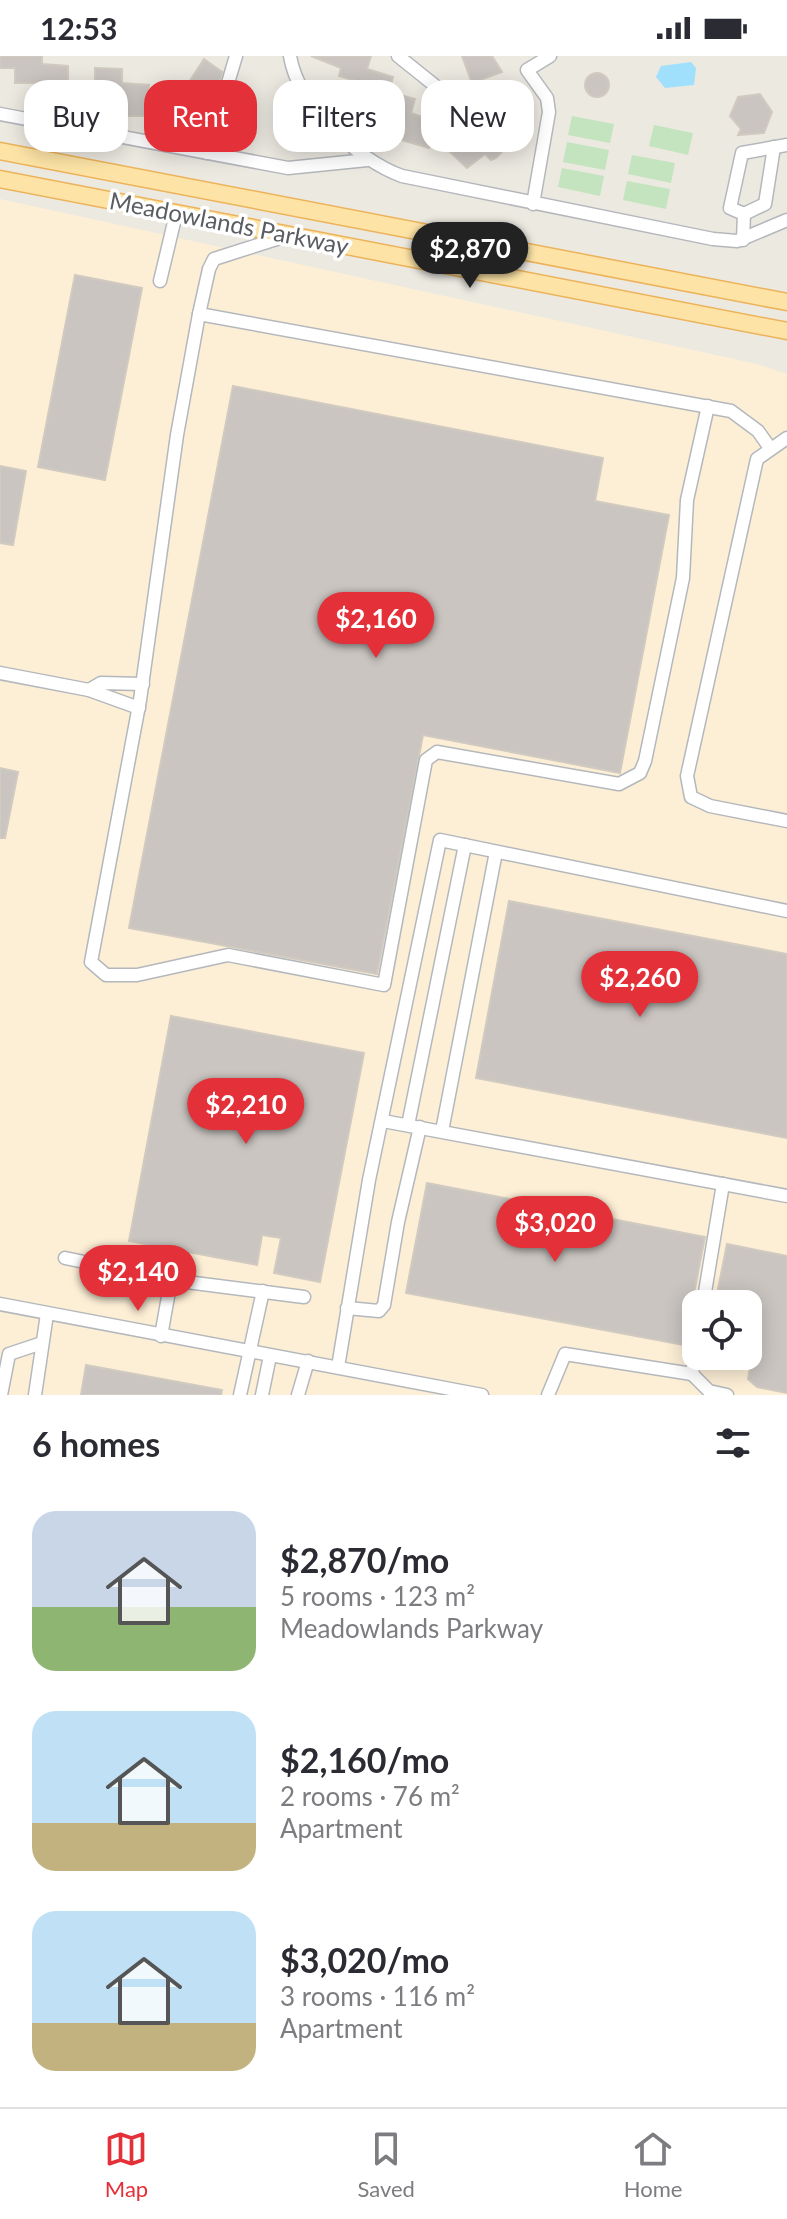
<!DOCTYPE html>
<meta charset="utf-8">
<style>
:root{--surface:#fff;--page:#f7f7f7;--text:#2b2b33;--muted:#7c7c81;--line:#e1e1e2;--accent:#e43038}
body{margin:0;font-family:Lato,sans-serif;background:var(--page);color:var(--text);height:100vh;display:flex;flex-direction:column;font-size:30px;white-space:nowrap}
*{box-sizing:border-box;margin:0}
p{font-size:26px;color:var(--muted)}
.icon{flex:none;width:44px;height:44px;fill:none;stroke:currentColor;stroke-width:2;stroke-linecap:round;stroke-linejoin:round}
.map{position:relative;height:1339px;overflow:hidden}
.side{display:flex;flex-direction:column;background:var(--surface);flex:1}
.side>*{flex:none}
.guide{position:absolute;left:24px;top:24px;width:740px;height:72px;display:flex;gap:16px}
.controls{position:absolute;left:682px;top:1234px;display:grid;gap:16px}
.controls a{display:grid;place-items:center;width:80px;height:80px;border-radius:16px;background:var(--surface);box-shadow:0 4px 20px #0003;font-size:40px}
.price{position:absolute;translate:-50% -68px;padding:0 18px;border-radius:28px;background:var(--accent);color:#fff;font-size:26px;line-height:52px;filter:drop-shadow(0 2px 4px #0008)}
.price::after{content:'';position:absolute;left:50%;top:48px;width:24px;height:18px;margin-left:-12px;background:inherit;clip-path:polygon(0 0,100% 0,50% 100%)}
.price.current{background:#222;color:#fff}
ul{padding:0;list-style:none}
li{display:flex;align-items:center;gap:24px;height:200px;padding:0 32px}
li span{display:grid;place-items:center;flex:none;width:224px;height:160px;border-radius:24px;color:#555}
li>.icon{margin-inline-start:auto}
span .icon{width:96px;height:96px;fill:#fffc;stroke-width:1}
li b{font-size:34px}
h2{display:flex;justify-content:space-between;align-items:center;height:96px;padding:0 32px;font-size:34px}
.tag{padding:0 28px;border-radius:24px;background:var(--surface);box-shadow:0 4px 20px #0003;font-size:28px;line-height:72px}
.tag.current{background:var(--accent);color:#fff}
.status{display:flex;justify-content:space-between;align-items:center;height:56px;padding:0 40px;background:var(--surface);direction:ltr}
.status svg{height:22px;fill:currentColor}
.tabs{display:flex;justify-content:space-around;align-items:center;height:112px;border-top:2px solid var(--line);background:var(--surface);font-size:22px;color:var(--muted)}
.tabs a{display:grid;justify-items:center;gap:4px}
.tabs .current{color:var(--accent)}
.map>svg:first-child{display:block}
</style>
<div class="status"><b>12:53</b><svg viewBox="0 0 49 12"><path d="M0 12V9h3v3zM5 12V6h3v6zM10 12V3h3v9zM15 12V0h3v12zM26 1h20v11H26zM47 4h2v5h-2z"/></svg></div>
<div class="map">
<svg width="787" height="1339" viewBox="0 0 787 1339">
<rect width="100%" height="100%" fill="#ece9e1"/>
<path fill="#fdefd6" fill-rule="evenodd" d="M0,143L757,308L787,318V1339H0ZM696,1248H748V1300H696Z"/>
<g fill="#c3e4be">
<polygon points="572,60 614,68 610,87 568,79"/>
<polygon points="654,69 693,77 688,99 649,90"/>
<polygon points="567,86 609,94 605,114 563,106"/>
<polygon points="632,99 675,107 671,127 628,118"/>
<polygon points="562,112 604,120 600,140 558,131"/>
<polygon points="627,125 670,133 666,153 623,144"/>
</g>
<polygon fill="#a1e0fd" points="691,6 696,12 694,29 665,32 656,21 661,10"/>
<g fill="#cac5c1" stroke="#d1cac0" stroke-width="2">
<polygon points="0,0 42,0 42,8 68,10 68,30 95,31 95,12 122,13 122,27 149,29 148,47 175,49 175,76 148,75 148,60 121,60 121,44 95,43 95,59 68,59 67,43 41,43 42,27 15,27 15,12 0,12"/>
<polygon points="311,0 371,0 367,13 393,21 389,36 415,43 411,57 436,66 429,92 402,84 406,72 381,66 385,52 360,45 364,27 339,20 341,12"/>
<polygon points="462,0 492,0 502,16 472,27"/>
<polygon points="204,3 222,16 214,43 198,65 175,48"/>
<circle cx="597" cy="29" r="12"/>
<polygon points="498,35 522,52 501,75 512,85 496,102 491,104 485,98 467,112 446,92 463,75 473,85 493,63 481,54"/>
<polygon points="760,38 772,56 764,77 738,79 741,73 730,60 738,41"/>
<polygon points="75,219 142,232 105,424 38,411"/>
<polygon points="233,330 603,402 595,445 669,459 620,717 423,679 377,918 129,872"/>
<polygon points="0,410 26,415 13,489 0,487"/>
<polygon points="0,712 18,716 5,782 0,782"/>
<polygon points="509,845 787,898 787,1082 476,1022"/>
<polygon points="171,960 364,997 320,1226 274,1217 281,1182 262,1179 257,1209 129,1185"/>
<polygon points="427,1127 705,1181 684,1289 406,1237"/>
<polygon points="727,1188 787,1200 787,1337 757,1331 748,1323 752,1298 748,1298 748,1248 715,1248"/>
<polygon points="86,1309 222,1334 221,1339 81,1339"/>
</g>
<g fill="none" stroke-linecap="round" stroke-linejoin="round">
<g stroke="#b4b8bc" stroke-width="15">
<g id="minor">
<path d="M290,0C298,49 357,104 402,120L713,183L737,185L787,164"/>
<polyline points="398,0 468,56"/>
<polyline points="0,58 288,112 367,104"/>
<polyline points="207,97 236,0"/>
<polyline points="533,148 549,56 547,42 527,14 550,0"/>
<polyline points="744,158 765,148 774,91"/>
<polyline points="286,180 214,203 209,213 199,258 731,355 758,375 770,392"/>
<polyline points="743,184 744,158 730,152 742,97 787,89"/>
<polyline points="160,225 176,158"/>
<polyline points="199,258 177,379 140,644 91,906 106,919 137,919 228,899 384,929 426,704 437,696 619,728 640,717 645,705 683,522 687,444 708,350"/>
<polyline points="787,382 757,403 687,720 691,741 710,750 787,765"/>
<polyline points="0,617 89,634"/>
<polyline points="139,652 89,634 101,627 143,628"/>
<polyline points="383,1065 787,1140"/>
<polyline points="408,1069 465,789"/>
<polyline points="442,1075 496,796"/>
<polyline points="65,1202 171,1224"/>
<polyline points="0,1248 482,1339"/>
<polyline points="703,1248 723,1128"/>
<polyline points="347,1252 379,1255 384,1249 398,1166 420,1071"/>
<polyline points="161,1280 171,1224 304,1241"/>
<polyline points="338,1311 369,1124 440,784 787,855"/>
<polyline points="692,1318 709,1335 727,1339"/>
<polyline points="1,1339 9,1298 42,1287"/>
<polyline points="35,1339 47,1258"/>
<polyline points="240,1339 263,1235"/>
<polyline points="262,1339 270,1300"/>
<polyline points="298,1339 308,1305"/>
<polyline points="548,1339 565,1298 692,1318 696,1293"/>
</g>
</g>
<g stroke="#edb25a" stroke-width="19">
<g id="major">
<polyline points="0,95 787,246"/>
<polyline points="0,123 787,275"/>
</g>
</g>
<use href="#minor" stroke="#fff" stroke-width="12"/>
<use href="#major" stroke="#fde4a6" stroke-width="16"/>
</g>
<g text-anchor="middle" stroke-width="7" stroke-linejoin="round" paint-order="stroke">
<g font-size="24" fill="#5a5e62" stroke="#fff">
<text transform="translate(229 168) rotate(11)" y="8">Meadowlands Parkway</text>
</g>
</g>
</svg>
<div class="controls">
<a><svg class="icon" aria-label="locate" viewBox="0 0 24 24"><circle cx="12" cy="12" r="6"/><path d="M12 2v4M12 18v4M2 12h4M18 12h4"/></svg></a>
</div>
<b class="price current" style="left:470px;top:234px">$2,870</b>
<b class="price" style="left:376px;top:604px">$2,160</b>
<b class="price" style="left:640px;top:963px">$2,260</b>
<b class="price" style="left:246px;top:1090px">$2,210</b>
<b class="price" style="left:555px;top:1208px">$3,020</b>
<b class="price" style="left:138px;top:1257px">$2,140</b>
<div class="guide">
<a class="tag">Buy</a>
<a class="tag current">Rent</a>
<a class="tag">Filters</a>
<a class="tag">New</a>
</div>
</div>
<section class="side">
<h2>6 homes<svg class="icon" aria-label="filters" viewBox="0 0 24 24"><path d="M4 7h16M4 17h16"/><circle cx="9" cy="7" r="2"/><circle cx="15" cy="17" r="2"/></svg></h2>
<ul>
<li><span style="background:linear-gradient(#c9d6e8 60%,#8fb573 0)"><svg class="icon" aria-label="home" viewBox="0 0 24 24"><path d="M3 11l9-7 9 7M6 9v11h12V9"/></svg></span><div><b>$2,870/mo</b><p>5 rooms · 123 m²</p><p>Meadowlands Parkway</p></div></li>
<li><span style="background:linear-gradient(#bfe0f5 70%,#c2b280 0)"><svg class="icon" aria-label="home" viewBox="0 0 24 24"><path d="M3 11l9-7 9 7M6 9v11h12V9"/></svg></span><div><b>$2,160/mo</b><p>2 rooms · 76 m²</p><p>Apartment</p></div></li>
<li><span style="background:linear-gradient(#bfe0f5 70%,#c2b280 0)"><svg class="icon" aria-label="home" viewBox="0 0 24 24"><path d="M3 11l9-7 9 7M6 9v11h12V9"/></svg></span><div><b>$3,020/mo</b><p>3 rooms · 116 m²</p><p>Apartment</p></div></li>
</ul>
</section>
<nav class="tabs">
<a class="current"><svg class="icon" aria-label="map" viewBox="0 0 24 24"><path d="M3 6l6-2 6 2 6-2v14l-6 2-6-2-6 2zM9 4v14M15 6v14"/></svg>Map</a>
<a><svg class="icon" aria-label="saved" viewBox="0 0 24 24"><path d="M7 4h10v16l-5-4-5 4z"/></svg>Saved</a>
<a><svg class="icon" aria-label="home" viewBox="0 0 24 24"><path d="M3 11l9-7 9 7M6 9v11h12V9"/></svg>Home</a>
</nav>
